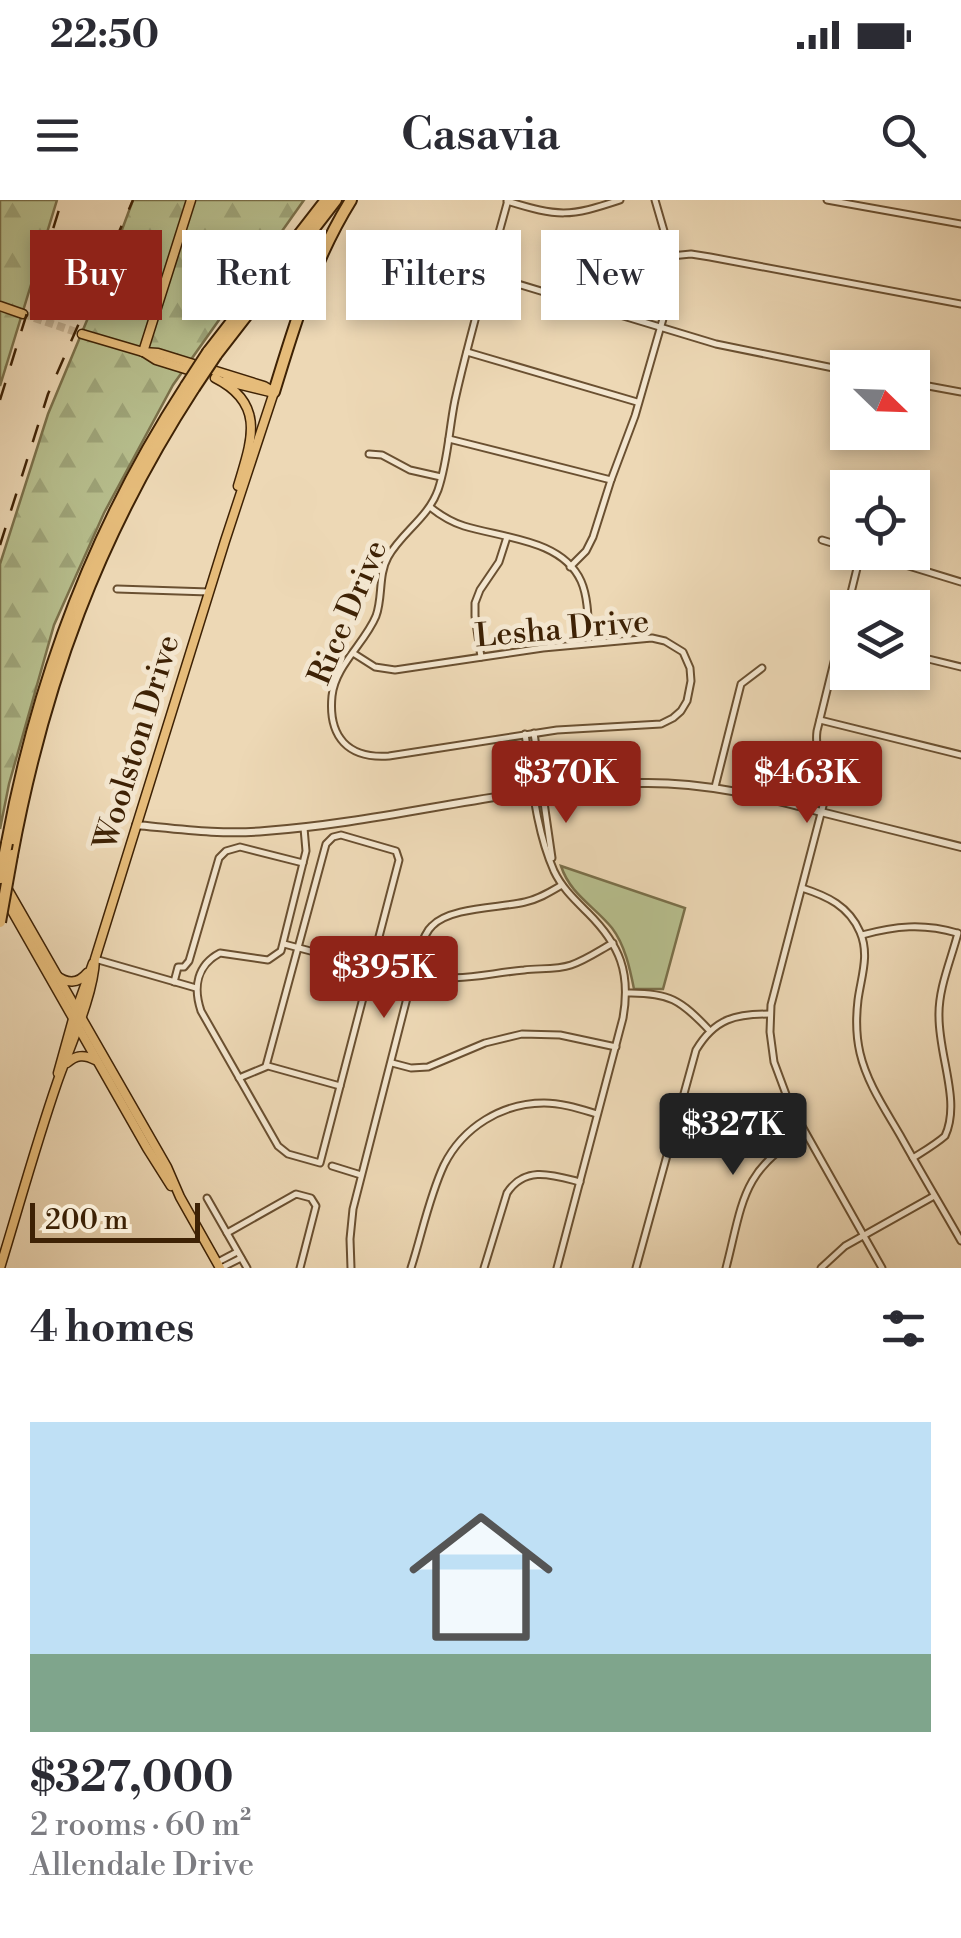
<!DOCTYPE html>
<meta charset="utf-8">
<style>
:root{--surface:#fff;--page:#f2f2f3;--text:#2b2b33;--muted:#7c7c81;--accent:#8f2418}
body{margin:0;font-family:"Libre Bodoni",serif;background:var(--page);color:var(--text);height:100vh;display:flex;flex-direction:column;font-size:38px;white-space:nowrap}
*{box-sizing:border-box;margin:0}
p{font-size:32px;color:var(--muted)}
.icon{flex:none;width:55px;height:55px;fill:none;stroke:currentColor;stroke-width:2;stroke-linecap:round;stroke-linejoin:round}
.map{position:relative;height:1068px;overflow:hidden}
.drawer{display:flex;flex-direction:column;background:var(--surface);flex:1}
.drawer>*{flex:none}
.top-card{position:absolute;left:30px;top:30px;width:902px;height:90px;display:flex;gap:20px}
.needle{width:65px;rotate:113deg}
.tools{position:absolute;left:830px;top:150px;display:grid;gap:20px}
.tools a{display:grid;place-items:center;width:100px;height:100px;border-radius:0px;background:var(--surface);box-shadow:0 5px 15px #0003;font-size:50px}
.scale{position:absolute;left:30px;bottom:25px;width:170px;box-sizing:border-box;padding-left:10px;border:5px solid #3e2205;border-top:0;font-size:28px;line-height:35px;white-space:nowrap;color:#3e2205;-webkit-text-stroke:8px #f3e6cf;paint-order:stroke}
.price{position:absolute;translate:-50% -85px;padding:0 22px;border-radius:10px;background:var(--accent);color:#fff;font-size:32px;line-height:65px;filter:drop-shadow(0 2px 5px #0008)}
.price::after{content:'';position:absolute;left:50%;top:60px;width:30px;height:22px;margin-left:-15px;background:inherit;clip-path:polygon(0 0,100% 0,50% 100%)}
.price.active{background:#222;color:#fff}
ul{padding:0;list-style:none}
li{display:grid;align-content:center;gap:20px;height:530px;padding:0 30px}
li span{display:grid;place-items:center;height:310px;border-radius:0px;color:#555}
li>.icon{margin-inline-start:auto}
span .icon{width:180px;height:180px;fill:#fffc;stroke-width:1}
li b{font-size:42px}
h2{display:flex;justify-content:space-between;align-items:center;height:120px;padding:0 30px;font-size:42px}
.pill{padding:0 35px;border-radius:0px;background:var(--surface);box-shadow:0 5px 15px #0003;font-size:35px;line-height:90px}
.pill.active{background:var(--accent);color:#fff}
.status{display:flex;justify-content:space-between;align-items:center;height:70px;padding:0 50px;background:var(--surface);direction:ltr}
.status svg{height:28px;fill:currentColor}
header{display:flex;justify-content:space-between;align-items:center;height:130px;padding:0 30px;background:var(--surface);font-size:45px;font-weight:600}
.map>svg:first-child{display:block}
</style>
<div class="status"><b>22:50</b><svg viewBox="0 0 49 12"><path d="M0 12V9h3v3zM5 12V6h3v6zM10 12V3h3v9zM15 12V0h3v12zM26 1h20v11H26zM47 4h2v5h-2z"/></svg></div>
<header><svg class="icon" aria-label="menu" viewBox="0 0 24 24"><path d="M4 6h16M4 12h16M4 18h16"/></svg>Casavia<svg class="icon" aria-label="search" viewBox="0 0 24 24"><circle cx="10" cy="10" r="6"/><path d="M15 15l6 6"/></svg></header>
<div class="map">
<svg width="961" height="1068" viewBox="0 0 961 1068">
<defs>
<pattern id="forest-firs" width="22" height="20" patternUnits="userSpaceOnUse" patternTransform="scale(2.5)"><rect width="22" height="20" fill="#b7bf8e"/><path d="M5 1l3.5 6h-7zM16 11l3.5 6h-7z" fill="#9ea479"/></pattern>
</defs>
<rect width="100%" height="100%" fill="#edd8b5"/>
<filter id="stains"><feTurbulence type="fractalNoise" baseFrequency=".002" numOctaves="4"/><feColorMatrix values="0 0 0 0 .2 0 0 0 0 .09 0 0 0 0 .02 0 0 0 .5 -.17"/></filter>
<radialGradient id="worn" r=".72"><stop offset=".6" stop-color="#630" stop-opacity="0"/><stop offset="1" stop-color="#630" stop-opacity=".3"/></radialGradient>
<path fill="#b7bf8e" stroke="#7a704a" stroke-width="2.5" d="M561,666L685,708L663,789H634C630,769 625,745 612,728C594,706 570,694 561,666Z"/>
<g fill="url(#forest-firs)" stroke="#7a704a" stroke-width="2.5">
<polygon points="0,0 57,0 0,186"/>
<polygon points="133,0 304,0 173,185 104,313 54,425 9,584 0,629 0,364 48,214 100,89"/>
</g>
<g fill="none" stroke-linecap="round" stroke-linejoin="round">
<polyline stroke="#cab492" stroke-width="8" stroke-dasharray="8 4" stroke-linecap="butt" points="23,114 82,134"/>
<g stroke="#6a5031" stroke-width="9">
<g id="minor">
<polyline points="827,0 961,24"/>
<path d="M507,1C559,17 569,17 620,0"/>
<polyline points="671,56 691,54 710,57 961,104"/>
<polyline points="488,75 716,144 848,171"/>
<polyline points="467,152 637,202"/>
<polyline points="912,183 961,192"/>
<polyline points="449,239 611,280"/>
<polyline points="369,254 382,255 410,270 441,277"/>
<path d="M430,307C440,315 451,322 464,326C502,338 562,339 581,381C589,399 588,424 589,443"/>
<polyline points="822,340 848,348"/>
<path d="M861,352L817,531C814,555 827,574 825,598L771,805L770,832L774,862L790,905L882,1068"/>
<polyline points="863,352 961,382"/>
<polyline points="570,367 586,351 593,337 611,280 635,216 671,91 673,62 655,0"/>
<polyline points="117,389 209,392"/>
<path d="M353,453L375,467L395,470L543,448L652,438L665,441L683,452L690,468L691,481L687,501L681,511L673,518L661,524L557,530L389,556C348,559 328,537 332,496C335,466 365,443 376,416C383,397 378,375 388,357C402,332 428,318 438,290C448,261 449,229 455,200C470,133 490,66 508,0"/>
<polyline points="912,455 961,467"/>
<polyline points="481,457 475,416 475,403 480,390 499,362 507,337"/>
<polyline points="820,520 961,555"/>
<polyline points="534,533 552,658"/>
<path d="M525,534C532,579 535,628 554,671C562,688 575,700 588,713C620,745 631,773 623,818L557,1068"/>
<polyline points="715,587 741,484 762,468"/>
<path d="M802,688C827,696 849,706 860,732C870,755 861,777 858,800C856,817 856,836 860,853C867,883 885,909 900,935C920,971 941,1006 961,1041"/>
<path d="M862,735C895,726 923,723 957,733"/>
<polyline points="284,744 371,767"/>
<polyline points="95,759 196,788"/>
<path d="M414,772C457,784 481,774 524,770C539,768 556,770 571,765C586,760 600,750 613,743"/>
<polyline points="174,782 178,767 184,767 189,761 219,658 226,651 240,647 303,663"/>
<path d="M626,793C669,792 681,800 710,831"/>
<polyline points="392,863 411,868 428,867 485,843 522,834 560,835 616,847"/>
<path d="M266,866L326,644L333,637L341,635L396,651L399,660L320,963L288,954L278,946L201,811C193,787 197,765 220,753L268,760L281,751L306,651L304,628"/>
<polyline points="239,878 268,866 340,886"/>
<path d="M913,958C924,951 936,944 945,936C961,902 939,857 939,817C938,789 951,760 958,733"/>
<polyline points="332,966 361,975"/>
<polyline points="207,998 227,1033"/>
<polyline points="218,1062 237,1052"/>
<polyline points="221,1068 241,1058"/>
<polyline points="247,1068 227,1033 296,994 311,998 316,1006 300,1068"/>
<path d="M351,1068L350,1039L353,1009L418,755C422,745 424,733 432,726C450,707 500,708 525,702C539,699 550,692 562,685"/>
<path d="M411,1068C422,1034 429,997 444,965C463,927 502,903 544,903C562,903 580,909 597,914"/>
<path d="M484,1068L507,993C525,965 553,975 580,982"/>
<path d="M636,1068L696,850C715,818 736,814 770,814"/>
<path d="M726,1068C743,1002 741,970 805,933"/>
<polyline points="821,1068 845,1046 934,996"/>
</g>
</g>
<g stroke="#6a5031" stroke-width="10">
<path id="tertiary" d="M136,625C179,629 222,635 265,631C392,622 514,584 642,583C703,582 762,596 821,612C868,624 914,635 961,647"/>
</g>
<g stroke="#3e2205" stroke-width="11">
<g id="primary">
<polyline points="0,106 23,114"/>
<polyline points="82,134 143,152 158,153 264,186 274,192"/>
<polyline points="143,152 191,0"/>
<polyline points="145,153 156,160 198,173"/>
<path d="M215,178C267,204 251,242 238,286"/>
<polyline points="225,181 270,192"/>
<polyline points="7,688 167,967 180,997 220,1068"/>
<polyline points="0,690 147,948 171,986"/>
<path d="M56,775C67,784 78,784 87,773"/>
<path d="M67,863C76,855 84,854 95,860"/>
<polyline points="58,873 73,819 93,763"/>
<path d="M0,1068C19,1006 36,944 57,883C69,848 94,795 95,759L225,341L274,192"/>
</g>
</g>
<g stroke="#3e2205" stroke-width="14">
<g id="motorway">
<polyline points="208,152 326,0"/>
<polyline points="216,155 336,0"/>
<path d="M274,192C295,124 313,61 351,0"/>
<path d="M7,643C37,479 95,326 186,186"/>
<path d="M12,655C44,483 98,336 194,188"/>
</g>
</g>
<use href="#minor" stroke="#f3e6cf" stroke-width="5"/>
<use href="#tertiary" stroke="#f3e6cf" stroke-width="6"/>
<use href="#primary" stroke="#e6bc7a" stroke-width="8"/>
<use href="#motorway" stroke="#e6bc7a" stroke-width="10"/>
<g stroke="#3e2205" stroke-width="2.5" stroke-dasharray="18 18" stroke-linecap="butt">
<polyline points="0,200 62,0"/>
<polyline points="0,345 48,194 133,0"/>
</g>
<g stroke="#3e2205" stroke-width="14" stroke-linecap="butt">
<g id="motorway-bridge">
<polyline points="186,186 208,152"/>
<polyline points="194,188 216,155"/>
<polyline points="0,678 7,643"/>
<polyline points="0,722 12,655"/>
</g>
</g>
<use href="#motorway-bridge" stroke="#e6bc7a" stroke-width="10"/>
</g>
<g text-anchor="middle" stroke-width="10" stroke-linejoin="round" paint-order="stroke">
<g font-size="32" fill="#3e2205" stroke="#f3e6cf">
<text transform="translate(347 412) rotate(-67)" y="11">Rice Drive</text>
<text transform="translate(562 428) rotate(-5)" y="11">Lesha Drive</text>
<text transform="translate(136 542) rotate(-73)" y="11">Woolston Drive</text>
</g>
</g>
<rect width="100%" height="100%" filter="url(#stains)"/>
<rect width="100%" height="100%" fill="url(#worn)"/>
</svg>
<div class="tools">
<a><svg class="needle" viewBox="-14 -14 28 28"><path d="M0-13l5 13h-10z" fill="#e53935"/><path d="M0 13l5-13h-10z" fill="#7c7c81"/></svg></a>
<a><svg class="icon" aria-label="locate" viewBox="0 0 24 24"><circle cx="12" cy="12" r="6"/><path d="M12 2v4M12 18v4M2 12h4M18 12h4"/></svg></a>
<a><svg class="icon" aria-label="layers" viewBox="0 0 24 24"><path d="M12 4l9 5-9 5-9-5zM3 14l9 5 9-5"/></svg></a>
</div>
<div class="scale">200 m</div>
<b class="price" style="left:566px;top:626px">$370K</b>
<b class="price" style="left:807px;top:626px">$463K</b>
<b class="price" style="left:384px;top:821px">$395K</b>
<b class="price active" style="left:733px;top:978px">$327K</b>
<div class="top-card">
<a class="pill active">Buy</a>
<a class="pill">Rent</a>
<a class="pill">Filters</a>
<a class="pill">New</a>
</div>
</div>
<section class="drawer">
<h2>4 homes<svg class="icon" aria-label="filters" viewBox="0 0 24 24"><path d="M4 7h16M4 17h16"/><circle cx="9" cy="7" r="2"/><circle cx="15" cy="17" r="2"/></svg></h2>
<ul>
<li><span style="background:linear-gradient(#bfe0f5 75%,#7fa58c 0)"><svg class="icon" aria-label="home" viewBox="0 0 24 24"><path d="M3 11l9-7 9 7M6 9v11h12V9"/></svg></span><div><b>$327,000</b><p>2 rooms · 60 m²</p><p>Allendale Drive</p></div></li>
</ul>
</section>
